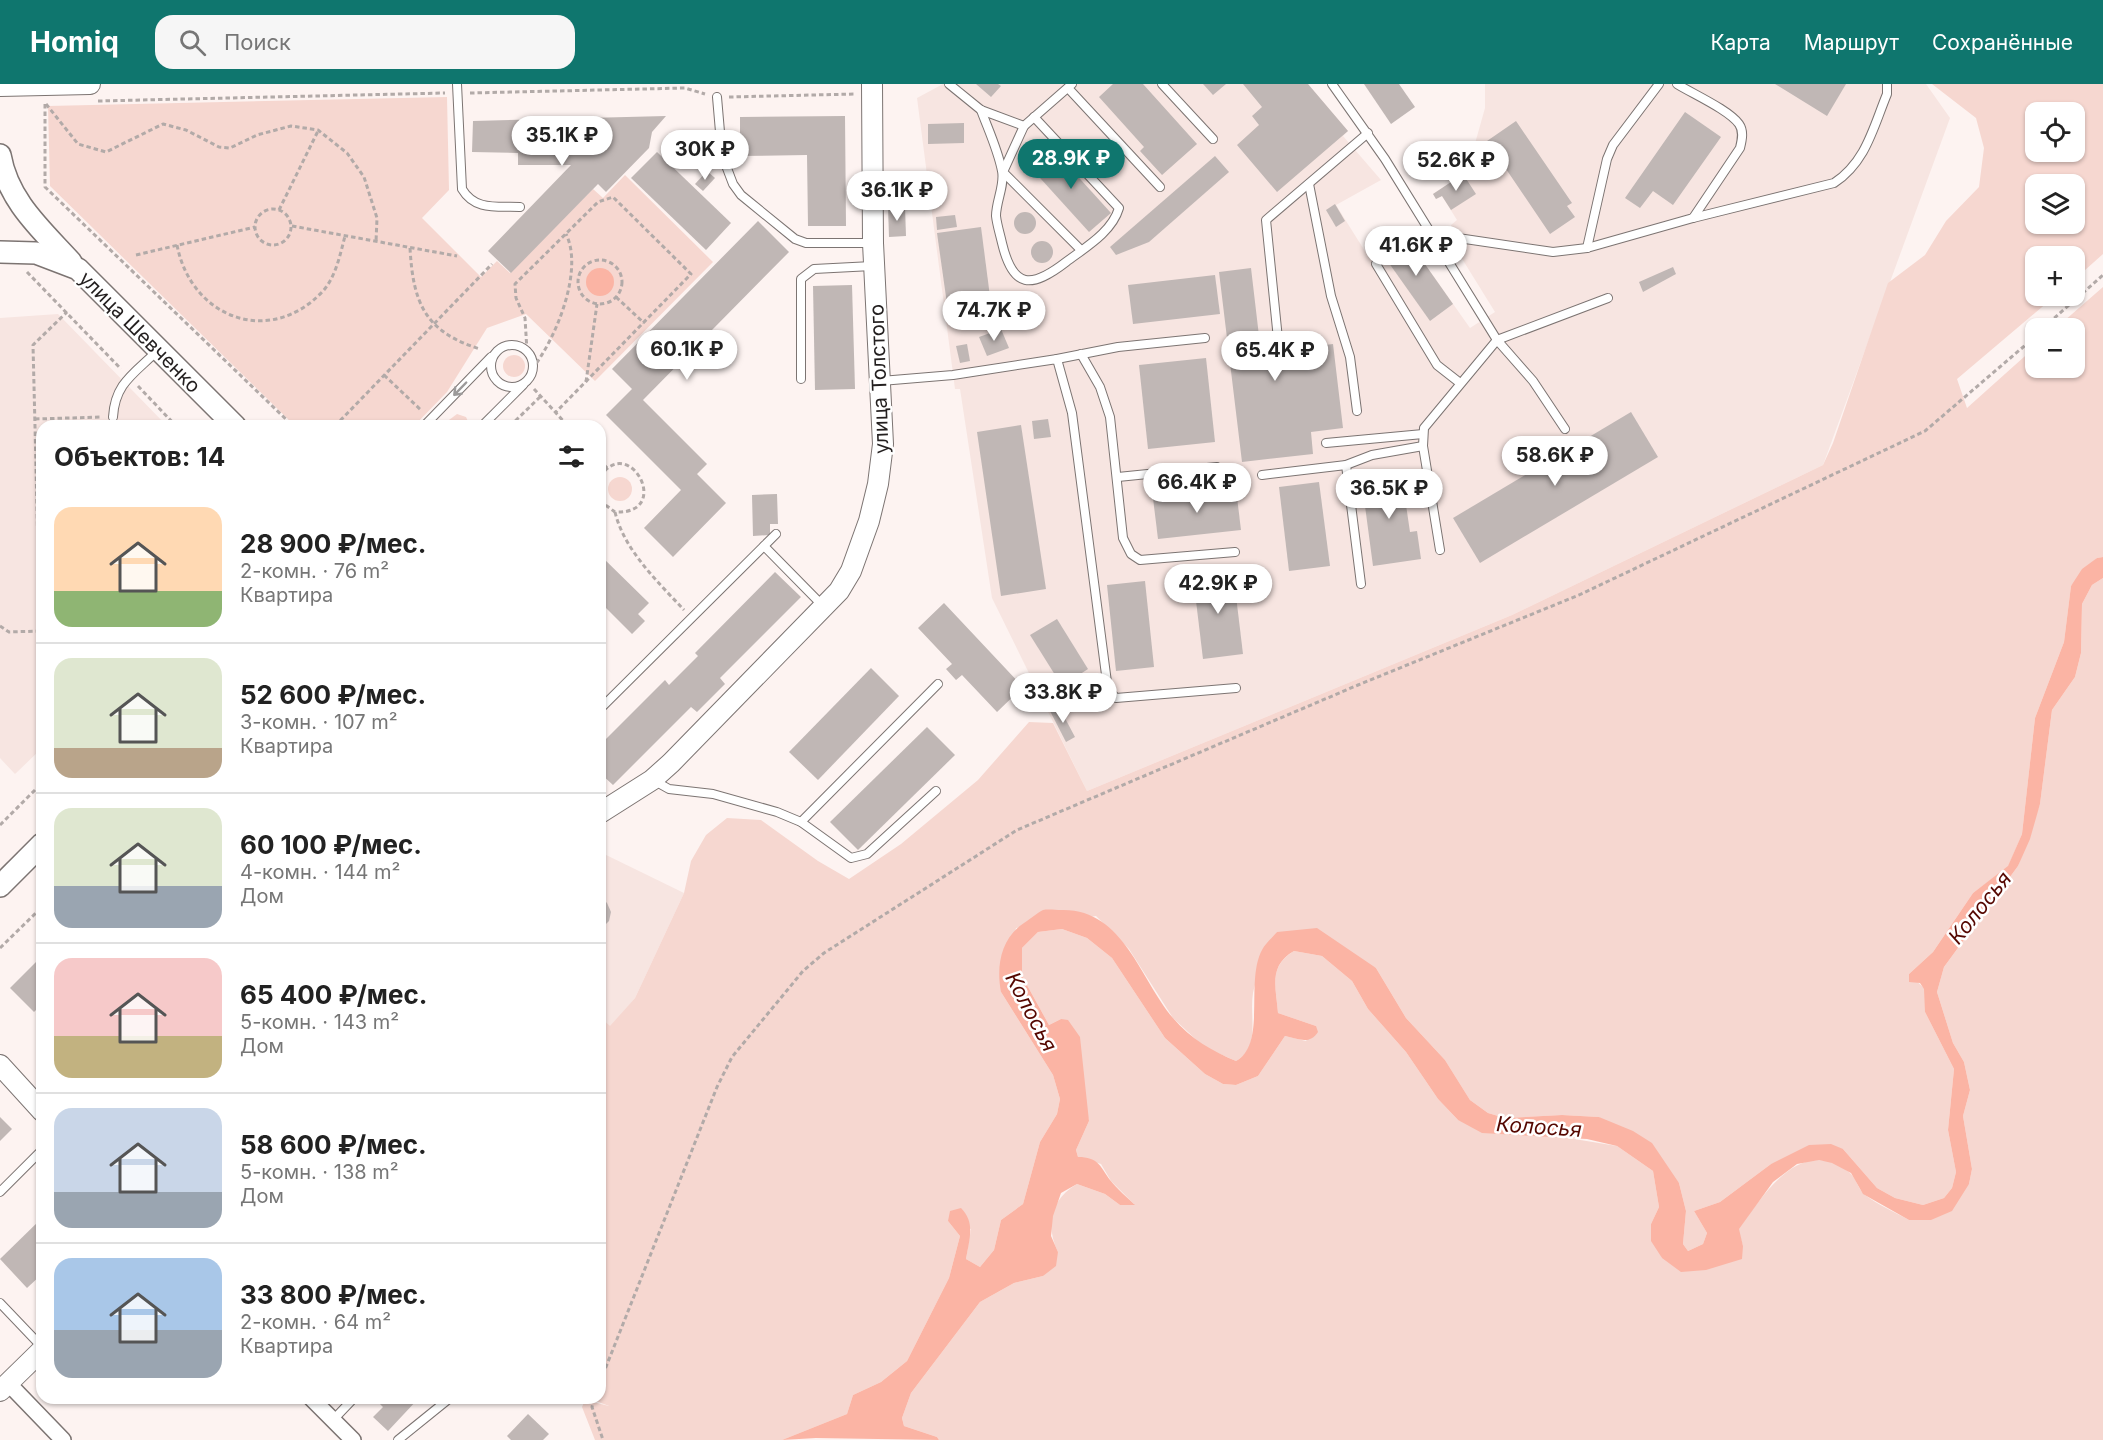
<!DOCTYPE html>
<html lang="ru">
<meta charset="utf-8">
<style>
:root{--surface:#fff;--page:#f6f6f6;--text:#222;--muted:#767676;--line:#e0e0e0;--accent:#0f766e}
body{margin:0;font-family:Inter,sans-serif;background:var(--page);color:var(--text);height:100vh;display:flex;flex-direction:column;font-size:22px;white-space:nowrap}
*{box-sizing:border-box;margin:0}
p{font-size:20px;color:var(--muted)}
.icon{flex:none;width:33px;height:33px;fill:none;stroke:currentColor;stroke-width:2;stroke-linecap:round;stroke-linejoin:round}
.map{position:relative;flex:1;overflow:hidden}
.sheet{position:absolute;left:36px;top:336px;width:570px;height:984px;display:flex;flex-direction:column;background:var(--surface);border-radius:18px;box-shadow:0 2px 4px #0004}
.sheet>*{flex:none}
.fabs{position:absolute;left:2025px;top:18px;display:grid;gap:12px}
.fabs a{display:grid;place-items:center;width:60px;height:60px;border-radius:12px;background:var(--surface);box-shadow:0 2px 4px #0004;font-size:30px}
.price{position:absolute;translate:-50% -51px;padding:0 14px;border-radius:21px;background:#fff;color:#222;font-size:20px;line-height:39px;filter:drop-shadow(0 2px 3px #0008)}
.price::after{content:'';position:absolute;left:50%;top:36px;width:18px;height:14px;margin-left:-9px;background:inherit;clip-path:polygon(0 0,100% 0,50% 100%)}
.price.on{background:var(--accent);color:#fff}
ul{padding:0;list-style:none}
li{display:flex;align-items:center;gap:18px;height:150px;padding:0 18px}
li+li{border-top:2px solid var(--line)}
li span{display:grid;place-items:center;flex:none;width:168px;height:120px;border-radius:18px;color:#555}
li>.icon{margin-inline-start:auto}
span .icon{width:72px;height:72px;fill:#fffc;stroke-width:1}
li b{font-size:26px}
h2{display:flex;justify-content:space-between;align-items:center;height:72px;padding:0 18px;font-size:26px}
header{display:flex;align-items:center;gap:36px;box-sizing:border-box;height:84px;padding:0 30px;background:var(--accent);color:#fff}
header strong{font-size:28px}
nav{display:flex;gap:33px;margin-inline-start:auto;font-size:21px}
.search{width:420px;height:54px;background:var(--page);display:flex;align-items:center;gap:15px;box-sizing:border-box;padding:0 21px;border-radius:18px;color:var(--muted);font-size:22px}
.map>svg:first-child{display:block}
</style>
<header>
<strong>Homiq</strong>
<div class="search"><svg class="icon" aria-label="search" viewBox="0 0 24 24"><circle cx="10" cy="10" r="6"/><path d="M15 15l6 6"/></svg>Поиск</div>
<nav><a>Карта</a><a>Маршрут</a><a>Сохранённые</a></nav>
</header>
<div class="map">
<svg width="2103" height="1356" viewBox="0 0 2103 1356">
<rect width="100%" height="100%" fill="#fdf3f1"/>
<g fill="#f7e5e1">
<polygon points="943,0 1308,0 1348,47 1343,52 1381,96 1336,121 1368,172 1403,149 1470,244 1495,228 1456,165 1451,141 1457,136 1442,112 1436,115 1433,110 1467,88 1485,24 1485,0 1926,0 1950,34 1823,381 1512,531 1087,707 992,514 960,305 955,305 917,14"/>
<polygon points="58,230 167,342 42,342 42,664 15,690 0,674 0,234"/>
<polygon points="600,768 684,809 635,914 610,943 600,933"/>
</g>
<g fill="#f6d7d0" fill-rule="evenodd">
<path d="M1932,0H2103V170L2075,195L2074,172H2036V212H2055L1957,295L1967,324L2035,263L2036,284H2074V244H2056L2103,203V473L2097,474L2071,502L2064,558L2035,634L2022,750L2008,783L1973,809L1933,868L1909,890L1925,905V928L1954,985L1948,1046L1956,1088L1952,1104L1944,1114L1923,1121L1895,1114L1877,1104L1843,1065L1771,1080L1720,1118L1694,1127L1707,1149L1703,1160L1688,1167L1683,1160L1686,1127L1679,1099L1599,1033L1562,1031L1505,1034L1488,1029L1470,1016L1445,976L1406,934L1376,884L1277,848C1269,867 1257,889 1253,909C1249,934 1261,963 1236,977L1204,963L1173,934L1129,865L1096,832L1016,844L1001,908L1053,991L1060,1015L1057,1030L1040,1058L1023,1120L1001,1136L994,1166L980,1183L966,1175L971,1145L948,1137L960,1152L949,1194L907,1277L881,1298L853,1311L847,1330L782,1356H595L582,1323L585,1316L609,1322L588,1314H600V933L610,942L635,914L684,809L691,777L706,751L727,734L761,736L818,777L849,795L901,760L978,696L1029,638L1053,639L1087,707L1512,531L1823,381L1833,359L1888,199L1925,171L1946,137L1979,103L1984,64L1976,34ZM2036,28H2074V68H2036ZM2036,100H2074V140H2036Z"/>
<polygon points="447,13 449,106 422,134 481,193 497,177 510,189 593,105 603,114 625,91 713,178 595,297 526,230 487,244 447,308 414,342 295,342 50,102 48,22"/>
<circle cx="514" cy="282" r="11"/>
<polygon points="457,330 466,333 470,342 441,342"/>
<circle cx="620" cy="405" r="12"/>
<path d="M2103,494V1356H939L937,1353L904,1342L902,1334L911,1309L980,1218L1014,1199L1043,1192L1058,1168C1045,1141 1051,1115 1077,1100L1105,1110L1120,1121L1134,1120L1111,1097L1101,1080L1078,1073L1076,1066L1089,1037L1061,935L1049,941L1022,892V864L1038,848L1062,845L1087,854L1112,874L1165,954L1205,990L1223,1000L1236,1001L1258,992L1285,952L1306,957L1316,942L1278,929C1276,902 1268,883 1294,867L1322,872L1352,897L1368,925L1406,968L1438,1015L1458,1036L1617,1062L1653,1087L1659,1123L1651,1140L1662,1174L1743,1162L1738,1145C1764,1111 1800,1050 1849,1088C1856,1094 1858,1105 1865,1111C1878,1121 1895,1128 1909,1136L1969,1100L1972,1085L1963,1032L1970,1006L1964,978L1953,959L1937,908L1944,883L2018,782L2040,720L2052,626L2075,593L2081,569L2082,520L2092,501Z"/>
</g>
<g fill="#fbb4a4">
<circle cx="600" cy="198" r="14"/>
<path d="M2103,473V494L2092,501L2082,520L2081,569L2075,593L2052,626L2040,720L2030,755L2018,782L1944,883L1937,908L1953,959L1964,978L1970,1006L1963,1032L1972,1085L1969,1100L1952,1127L1931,1136H1909L1863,1110L1851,1089L1832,1079L1819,1076L1797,1080L1773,1098L1739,1145L1743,1162L1742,1175L1706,1186L1681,1188L1662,1174L1651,1157V1140L1659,1123L1653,1087L1617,1062L1587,1055L1482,1049L1458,1036L1438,1015L1406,968L1368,925L1352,897L1322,872L1294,867C1268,882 1276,903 1278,929L1316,942L1318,948C1310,961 1298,955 1285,952L1258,992L1236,1001L1223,1000L1205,990L1165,954L1112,874L1087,854L1062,845L1038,848L1022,864V892L1049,941L1061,935L1068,936L1080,953L1089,1037L1076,1066L1078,1073C1098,1073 1100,1082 1110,1096C1117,1105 1127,1113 1135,1121H1120L1105,1110L1077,1100L1061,1109L1053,1132L1051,1152L1058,1168L1056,1182L1043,1192L1014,1199L980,1218L911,1309L902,1334L904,1342L937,1353L939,1356L816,1354L782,1356L847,1330L853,1311L881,1298L907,1277L949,1194L960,1152L948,1137L950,1127L961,1124C976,1139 969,1156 966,1175L980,1183L994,1166L1001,1136L1023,1120L1040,1058L1057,1030L1060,1015L1053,991L1001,908C996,882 1001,854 1024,839C1030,835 1037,829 1043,826C1048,825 1056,826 1061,826C1123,824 1140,895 1173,934C1191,955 1212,967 1236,977C1267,960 1245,897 1262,866C1265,860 1272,854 1277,848L1317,844L1376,884L1406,934L1445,976L1470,1016L1488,1029L1505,1034L1562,1031L1599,1033L1633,1047L1652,1059L1679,1099L1686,1127L1683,1160L1688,1167L1703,1160L1707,1149L1694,1127L1720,1118L1771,1080L1809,1061L1831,1060L1843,1065L1877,1104L1895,1114L1923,1121L1944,1114L1952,1104L1956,1088L1948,1046L1954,985L1925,928L1924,905L1920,899L1909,898V890L1933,868L1973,809L2008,782L2022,750L2035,634L2064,558L2071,502L2082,485L2097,474Z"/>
</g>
<g fill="#c0b7b5">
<polygon points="976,0 998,0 1001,2 991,13"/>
<polygon points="1113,0 1143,0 1197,60 1162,91 1140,67 1144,63 1099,13"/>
<polygon points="1203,0 1226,0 1213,11"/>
<polygon points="1243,0 1308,0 1348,47 1277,108 1237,61 1259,41 1252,32 1262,23"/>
<polygon points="1364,0 1399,0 1415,23 1391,40"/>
<polygon points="1775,0 1846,0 1827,32"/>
<polygon points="1685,28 1721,53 1673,121 1653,107 1640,124 1625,114"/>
<polygon points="666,32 652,48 649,64 606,108 598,100 511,189 488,167 571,81 518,81 518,69 472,68 473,37"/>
<polygon points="845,32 846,142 808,142 807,71 740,72 740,33"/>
<polygon points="1516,37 1572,119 1567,122 1575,133 1550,150 1487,57"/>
<polygon points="964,39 964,59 928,60 928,40"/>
<polygon points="1052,64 1111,129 1089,148 1031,84"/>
<polygon points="657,68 731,139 706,166 631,94"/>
<polygon points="1215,72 1229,88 1149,158 1116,171 1110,163"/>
<polygon points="707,87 715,94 703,107 695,100"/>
<polygon points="1463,90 1476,110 1451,126 1442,112 1436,115 1433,110"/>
<polygon points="1335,120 1345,137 1336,143 1326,126"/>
<polygon points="888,123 905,123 906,152 889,153"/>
<circle cx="1025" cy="139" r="11"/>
<polygon points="955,131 957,143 937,146 936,133"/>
<polygon points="758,137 789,168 643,316 707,380 697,390 726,419 673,473 644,444 681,406 606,331 632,305 612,285"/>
<polygon points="981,143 992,228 949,234 937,149"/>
<polygon points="1403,149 1453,220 1430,237 1379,165"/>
<circle cx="1042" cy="168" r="11"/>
<polygon points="1673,183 1676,190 1643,208 1639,198"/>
<polygon points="1251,184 1261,269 1333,260 1343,344 1311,348 1313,370 1242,378 1219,188"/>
<polygon points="1215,191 1220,230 1133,240 1128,201"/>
<polygon points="852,201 855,305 815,306 813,202"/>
<polygon points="1001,245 1009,264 987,272 979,253"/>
<polygon points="967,260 970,277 960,279 956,262"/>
<polygon points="1206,274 1215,358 1148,365 1139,281"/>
<polygon points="1631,328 1658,373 1480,479 1453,434"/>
<polygon points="1048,335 1051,353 1034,355 1032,337"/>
<polygon points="1021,341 1046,505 1001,512 977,348"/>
<polygon points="1401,387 1410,448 1417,447 1421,475 1373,482 1361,392"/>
<polygon points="1319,398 1330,482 1289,487 1279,403"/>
<polygon points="1236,405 1241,446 1158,455 1153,414"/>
<polygon points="777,410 778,440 770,440 770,451 753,452 752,411"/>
<polygon points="600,471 649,519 638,530 645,537 632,550 600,518"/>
<polygon points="1233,487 1243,570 1203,575 1193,492"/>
<polygon points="775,488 801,513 720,594 725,600 697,628 691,623 613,701 600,689 600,661 665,596 669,601 698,572 695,569"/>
<polygon points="1145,497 1154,583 1116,587 1107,501"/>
<polygon points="944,519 1023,603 997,628 962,591 956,596 946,585 952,580 918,544"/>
<polygon points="1057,535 1088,585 1062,602 1030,551"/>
<polygon points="871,584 899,612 818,696 789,668"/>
<polygon points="1059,623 1075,653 1066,658 1050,627"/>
<polygon points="927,643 955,671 858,766 830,738"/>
<polygon points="600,812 607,819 611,828 609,837 600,846"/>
<polygon points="42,872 42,920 34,928 10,904"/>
<polygon points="0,1033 12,1045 0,1057"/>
<polygon points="42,1134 42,1190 27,1204 0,1175"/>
<polygon points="374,1314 417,1314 418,1315 388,1347 373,1333 383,1323"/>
<polygon points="528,1330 549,1350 543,1356 511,1356 507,1352"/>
</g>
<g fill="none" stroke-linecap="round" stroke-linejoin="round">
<g stroke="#7c7472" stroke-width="10">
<g id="service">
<path d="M457,0L462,105C475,127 497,122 520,123"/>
<polyline points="949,0 981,26 1024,42 1072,0"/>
<polyline points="1162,0 1213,55"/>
<polyline points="1332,0 1385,75 1497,256 1424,344 1423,362 1440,466"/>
<polyline points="1068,4 1160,103"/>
<polyline points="717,13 722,71 733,100 741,111 795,155 806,159 871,159"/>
<path d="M981,26C988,45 998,66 1002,87C1005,101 996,117 996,132C997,141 1000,150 1002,159C1013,205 1031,205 1066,178C1086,163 1112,148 1119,124L1034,33"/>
<polyline points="1024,42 1003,88 1081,166"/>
<polyline points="1309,100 1331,212 1350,273 1357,327"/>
<path d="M1693,134L1834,99C1866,78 1873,44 1887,10V0"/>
<path d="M1431,150L1553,168L1587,164L1693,134L1740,64C1742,56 1744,47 1739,40C1729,26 1693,10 1677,0"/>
<polyline points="1587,164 1607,75 1613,61 1659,0"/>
<polyline points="1376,180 1437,281 1460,299"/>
<polyline points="1278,255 1266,136 1368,49"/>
<circle cx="512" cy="282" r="21"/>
<polyline points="1081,270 1100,303 1110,333 1123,454 1131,470 1140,476 1235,468"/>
<polyline points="1057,275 1118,263 1205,254"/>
<polyline points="801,295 801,195 814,185 872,182"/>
<polyline points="881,297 953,291 1057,275 1072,329 1108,606 1116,614 1236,604"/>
<path d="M113,333C115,299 134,290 157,267"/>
<polyline points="424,342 491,273"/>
<polyline points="482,342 523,301"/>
<polyline points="1565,345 1533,297 1497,256 1608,214"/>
<polyline points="1326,359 1423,350"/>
<polyline points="1346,381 1361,500"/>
<polyline points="1262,391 1346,381 1372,371 1423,362"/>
<polyline points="1118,393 1217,383"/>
<polyline points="764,462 823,522"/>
<polyline points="600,625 776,450"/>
<polyline points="653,696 669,705 713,710 777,728 801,738 851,774 867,770 936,707"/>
<polyline points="801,738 938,600"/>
<polyline points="0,1108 42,1066"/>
<polyline points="0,1219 42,1263"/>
<polyline points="333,1336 354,1314"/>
<polyline points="398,1356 450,1314"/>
</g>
</g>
<g stroke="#7c7472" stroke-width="18">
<g id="minor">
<polyline points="8,1299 63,1356"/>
<polyline points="311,1314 353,1356"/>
</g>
</g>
<g stroke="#7c7472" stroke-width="22">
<g id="tertiary">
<polyline points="0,2 90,0"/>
<polyline points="600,729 652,696 671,679 839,507 851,487 869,437 878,400 883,360 873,159 872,0"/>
<polyline points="0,981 42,1027"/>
<polyline points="0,1307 42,1266"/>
</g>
</g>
<g stroke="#7c7472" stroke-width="24">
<g id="secondary">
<path d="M0,71C8,117 41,145 71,178"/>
<polyline points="0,168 36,169 78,185 235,342"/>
<polyline points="0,802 42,760"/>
</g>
</g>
<g stroke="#b2aaa8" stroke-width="3" stroke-dasharray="4.5 3" stroke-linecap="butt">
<polyline points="470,9 685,4 705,10"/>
<polyline points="729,13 855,10"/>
<polyline points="98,17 445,9"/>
<polyline points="45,20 45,103 293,342"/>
<polyline points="46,20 78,60 106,68 163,40 186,46 219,63 230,64 257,51 291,42 318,46 347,69 364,93 377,134 376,158"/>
<circle cx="273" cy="143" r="18"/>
<polyline points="279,126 318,47"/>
<polyline points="292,142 457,172"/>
<path d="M177,161C191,234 270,264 323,207C336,192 340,171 345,152"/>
<path d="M410,164C413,219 425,248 480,265"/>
<polyline points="136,171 255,143"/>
<circle cx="600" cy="198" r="22"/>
<polyline points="27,188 121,285"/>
<polyline points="616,213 644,239"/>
<polyline points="2043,244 2103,191"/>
<polyline points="527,267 525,234 516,214 515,200 598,118 613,113 691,190 556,328"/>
<path d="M532,285C556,255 584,186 566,150"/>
<polyline points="384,291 422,327"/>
<polyline points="586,298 597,220"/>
<polyline points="138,302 176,342"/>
<polyline points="534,305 568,342"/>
<polyline points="35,335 102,333"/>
<polyline points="335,342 492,180"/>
<polyline points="510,342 541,312"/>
<polyline points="600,376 607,384"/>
<path d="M600,393C629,348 674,431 615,428L600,417"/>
<path d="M615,428C624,466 658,498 684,526"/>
<polyline points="0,542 9,548 40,547"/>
<polyline points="40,547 33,261 67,228"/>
<polyline points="0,741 42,699"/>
<polyline points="0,864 42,823"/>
<polyline points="600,1298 717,1003 732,973 803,887 824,869 1017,746 1358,601 1579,511 1925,347 2036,252"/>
<polyline points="594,1314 592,1323 603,1356"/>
</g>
<use href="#service" stroke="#fff" stroke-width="8"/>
<use href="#minor" stroke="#fff" stroke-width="15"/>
<use href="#tertiary" stroke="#fff" stroke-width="20"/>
<use href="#secondary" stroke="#fff" stroke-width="21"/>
</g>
<defs><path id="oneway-shaft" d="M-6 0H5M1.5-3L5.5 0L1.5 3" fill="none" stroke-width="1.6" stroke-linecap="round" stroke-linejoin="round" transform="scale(1.5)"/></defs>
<use stroke="#9c9a9a" href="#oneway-shaft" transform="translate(460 305) rotate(134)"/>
<g text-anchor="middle" stroke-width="5" stroke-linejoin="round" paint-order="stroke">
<g font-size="20" fill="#231f1f" stroke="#fff">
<text transform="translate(140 248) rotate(45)" y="7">улица Шевченко</text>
<text transform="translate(879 295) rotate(-92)" y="7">улица Толстого</text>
</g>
<g font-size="21" font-style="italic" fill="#550700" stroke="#fff">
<text transform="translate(1980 824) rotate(-51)" y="7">Колосья</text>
<text transform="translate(1031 928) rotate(62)" y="7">Колосья</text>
<text transform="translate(1539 1043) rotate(4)" y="7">Колосья</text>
</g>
</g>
</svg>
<div class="fabs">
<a><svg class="icon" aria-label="locate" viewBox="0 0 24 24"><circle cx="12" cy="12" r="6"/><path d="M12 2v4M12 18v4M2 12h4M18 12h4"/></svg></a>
<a><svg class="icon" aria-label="layers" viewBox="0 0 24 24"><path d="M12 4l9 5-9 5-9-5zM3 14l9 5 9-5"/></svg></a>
<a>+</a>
<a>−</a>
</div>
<b class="price" style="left:562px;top:83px">35.1K ₽</b>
<b class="price" style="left:705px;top:97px">30K ₽</b>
<b class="price on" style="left:1071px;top:106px">28.9K ₽</b>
<b class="price" style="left:1456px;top:108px">52.6K ₽</b>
<b class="price" style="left:897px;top:138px">36.1K ₽</b>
<b class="price" style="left:1416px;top:193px">41.6K ₽</b>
<b class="price" style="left:994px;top:258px">74.7K ₽</b>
<b class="price" style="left:687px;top:297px">60.1K ₽</b>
<b class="price" style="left:1275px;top:298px">65.4K ₽</b>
<b class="price" style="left:1555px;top:403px">58.6K ₽</b>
<b class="price" style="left:1197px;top:430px">66.4K ₽</b>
<b class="price" style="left:1389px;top:436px">36.5K ₽</b>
<b class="price" style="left:1218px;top:531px">42.9K ₽</b>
<b class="price" style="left:1063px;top:640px">33.8K ₽</b>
<section class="sheet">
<h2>Объектов: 14<svg class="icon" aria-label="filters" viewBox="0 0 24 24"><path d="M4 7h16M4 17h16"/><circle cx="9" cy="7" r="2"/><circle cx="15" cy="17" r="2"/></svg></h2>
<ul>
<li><span style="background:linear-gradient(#ffd9b3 70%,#8fb573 0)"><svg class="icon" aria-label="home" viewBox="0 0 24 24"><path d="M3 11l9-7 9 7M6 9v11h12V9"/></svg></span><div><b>28 900 ₽/мес.</b><p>2-комн. · 76 m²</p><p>Квартира</p></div></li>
<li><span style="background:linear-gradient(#dfe7d0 75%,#b9a48a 0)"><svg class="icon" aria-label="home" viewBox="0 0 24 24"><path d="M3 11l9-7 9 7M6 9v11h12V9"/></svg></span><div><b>52 600 ₽/мес.</b><p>3-комн. · 107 m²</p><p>Квартира</p></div></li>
<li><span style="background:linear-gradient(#dfe7d0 65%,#9aa5b1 0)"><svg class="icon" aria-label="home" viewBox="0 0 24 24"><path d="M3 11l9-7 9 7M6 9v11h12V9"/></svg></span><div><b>60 100 ₽/мес.</b><p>4-комн. · 144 m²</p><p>Дом</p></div></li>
<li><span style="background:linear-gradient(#f6c9c9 65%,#c2b280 0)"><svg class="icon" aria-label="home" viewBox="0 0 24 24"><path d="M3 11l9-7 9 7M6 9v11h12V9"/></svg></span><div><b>65 400 ₽/мес.</b><p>5-комн. · 143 m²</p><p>Дом</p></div></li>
<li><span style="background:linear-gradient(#c9d6e8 70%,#9aa5b1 0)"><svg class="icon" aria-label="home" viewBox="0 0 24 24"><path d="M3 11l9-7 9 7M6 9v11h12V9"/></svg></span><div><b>58 600 ₽/мес.</b><p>5-комн. · 138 m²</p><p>Дом</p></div></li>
<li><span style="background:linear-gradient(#a9c7e8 60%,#9aa5b1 0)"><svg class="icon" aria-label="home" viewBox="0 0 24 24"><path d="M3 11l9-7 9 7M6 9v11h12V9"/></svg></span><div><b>33 800 ₽/мес.</b><p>2-комн. · 64 m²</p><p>Квартира</p></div></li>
</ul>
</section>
</div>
